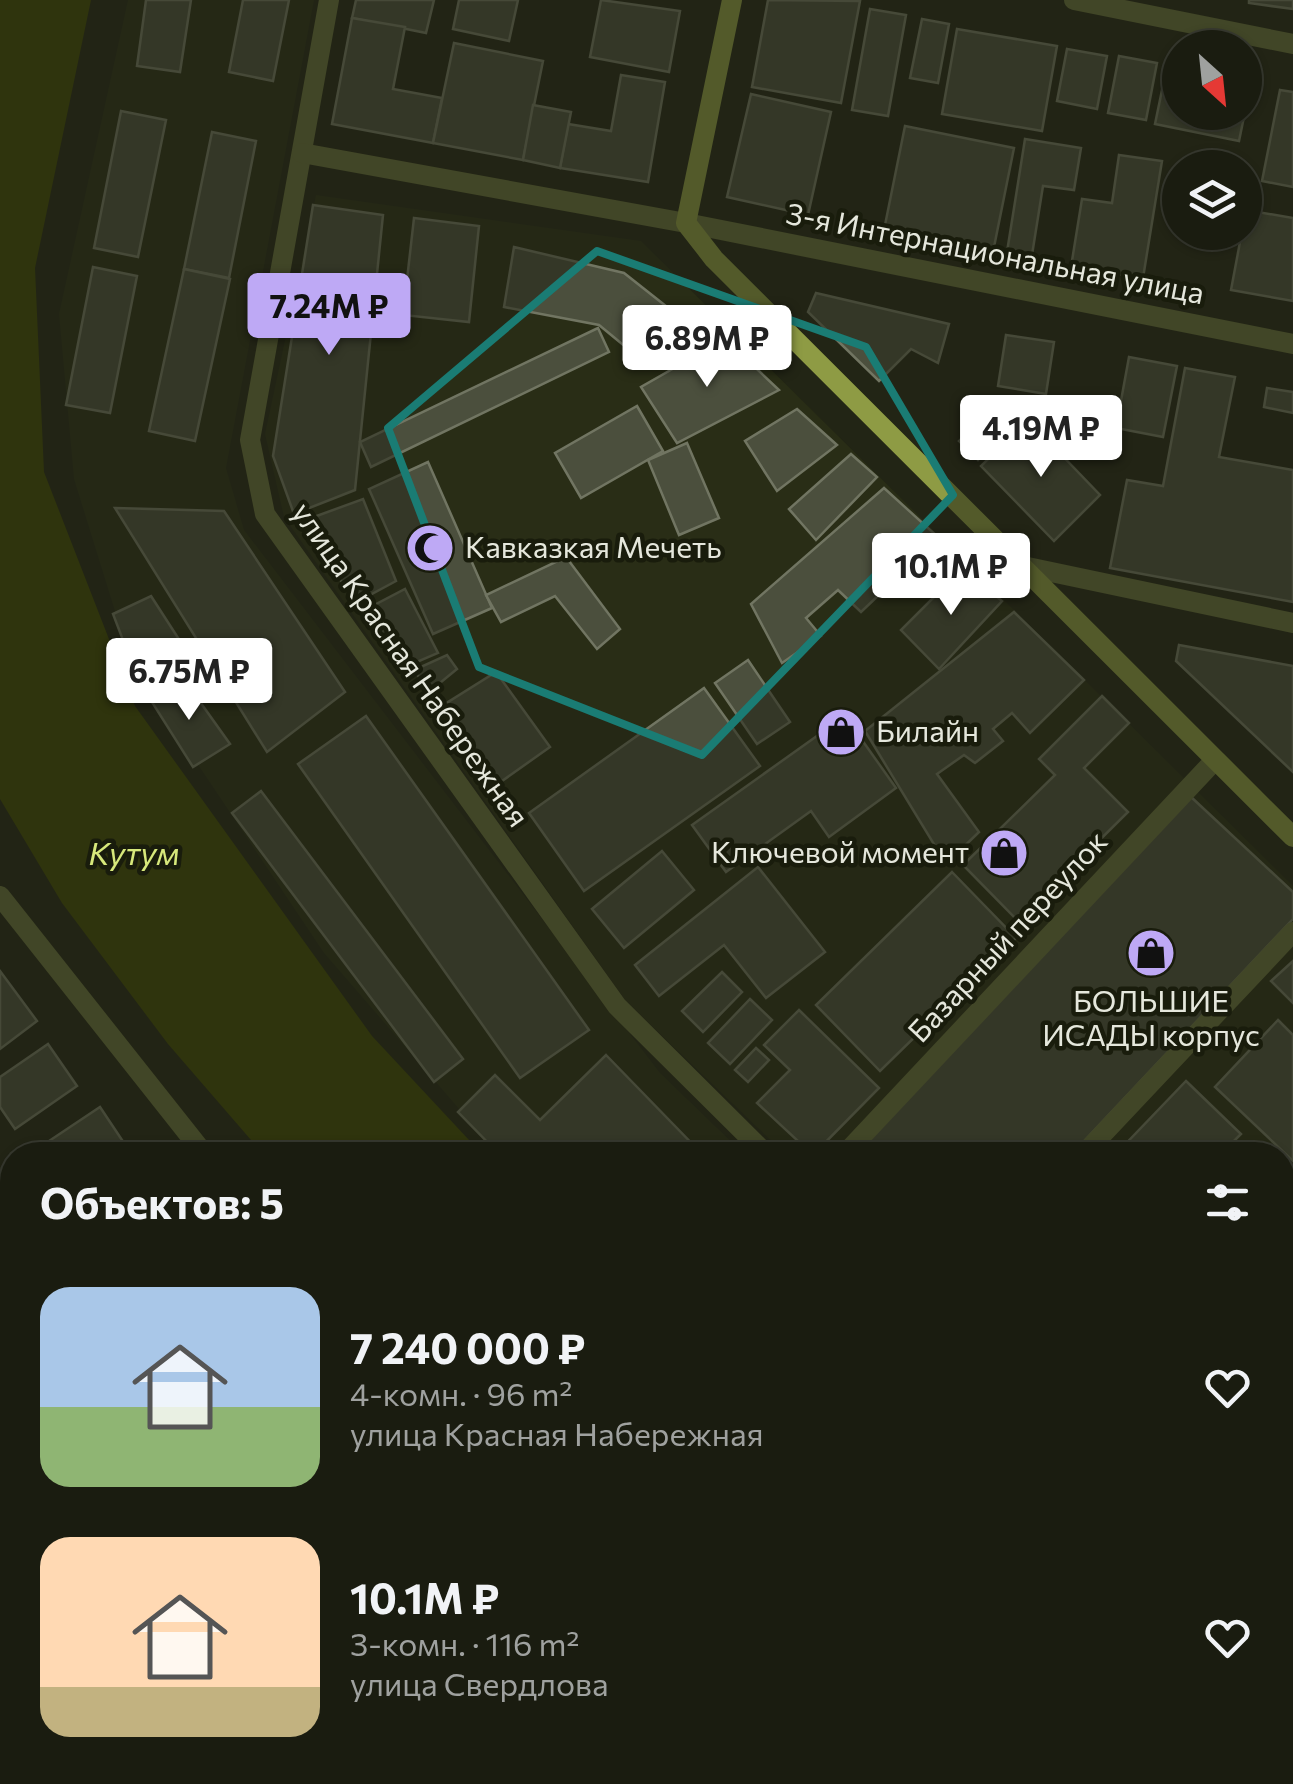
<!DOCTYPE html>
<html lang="ru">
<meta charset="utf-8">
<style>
:root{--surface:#1a1c10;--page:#27291e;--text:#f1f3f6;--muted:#9fa19f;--line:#383a30;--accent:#bea9f5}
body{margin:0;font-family:Commissioner,sans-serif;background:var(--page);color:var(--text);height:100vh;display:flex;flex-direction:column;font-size:38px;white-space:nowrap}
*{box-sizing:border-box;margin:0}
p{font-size:32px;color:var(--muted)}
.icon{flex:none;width:55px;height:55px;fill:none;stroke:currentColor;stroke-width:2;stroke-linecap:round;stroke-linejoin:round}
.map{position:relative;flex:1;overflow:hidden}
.sheet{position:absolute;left:0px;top:1142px;width:1295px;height:642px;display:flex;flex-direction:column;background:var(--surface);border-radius:40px 40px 0 0;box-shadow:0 2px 8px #0004,0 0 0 2px var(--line)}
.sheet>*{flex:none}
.needle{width:65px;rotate:153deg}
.fabs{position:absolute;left:1162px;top:30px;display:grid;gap:20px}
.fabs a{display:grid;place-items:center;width:100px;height:100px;border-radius:50%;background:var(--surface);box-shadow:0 2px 8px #0004,0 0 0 2px var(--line);font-size:50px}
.price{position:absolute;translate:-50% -85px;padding:0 22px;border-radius:10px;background:#fff;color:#222;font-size:32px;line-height:65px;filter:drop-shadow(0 2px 5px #0008)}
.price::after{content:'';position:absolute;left:50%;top:60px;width:30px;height:22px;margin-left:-15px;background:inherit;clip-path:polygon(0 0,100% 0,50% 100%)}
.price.selected{background:var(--accent);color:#111}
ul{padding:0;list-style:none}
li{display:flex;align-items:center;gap:30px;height:250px;padding:0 40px}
li span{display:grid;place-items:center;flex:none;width:280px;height:200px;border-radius:30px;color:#555}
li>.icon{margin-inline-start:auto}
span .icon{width:120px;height:120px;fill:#fffc;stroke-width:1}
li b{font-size:42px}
h2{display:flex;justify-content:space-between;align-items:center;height:120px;padding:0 40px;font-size:42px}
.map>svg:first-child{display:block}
</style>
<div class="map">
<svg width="1293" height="1784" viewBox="0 0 1293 1784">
<rect width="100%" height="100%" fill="#222515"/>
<g fill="#292d16">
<polygon points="128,0 314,0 226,468 244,530 660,1073 745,1155 499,1155 324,953 132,666 74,479 59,314"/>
<polygon points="316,195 641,241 1293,886 1293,1425 1283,1437 1282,1155 786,1155 625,1000 284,517 265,434"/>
<polygon points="12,1685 12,1772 57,1773 34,1784 0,1784 0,1691"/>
</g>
<polygon fill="#3f4703" points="0,0 91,0 35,268 44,472 135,706 372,1036 483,1155 264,1155 168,1044 62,903 0,799"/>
<polygon fill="#222515" points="928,1773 1122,1773 1112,1784 917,1784"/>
<g fill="#4b4f3d" stroke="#717562" stroke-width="2.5">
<polygon points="146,0 191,0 180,72 137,66"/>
<polygon points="243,0 289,0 273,81 229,72"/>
<polygon points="356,0 434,0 426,33 352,18"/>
<polygon points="459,0 518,0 509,41 453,29"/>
<polygon points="601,0 680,11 669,72 590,57"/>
<polygon points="768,0 860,1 841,103 752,87"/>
<polygon points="1249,0 1293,0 1293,9 1249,3"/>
<polygon points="870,9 906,15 888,116 852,110"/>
<polygon points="352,18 405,27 393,89 442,98 433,143 332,124"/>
<polygon points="922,19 949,24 938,83 910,78"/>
<polygon points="957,29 1057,46 1042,131 942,114"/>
<polygon points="454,43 543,61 523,160 433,143"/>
<polygon points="1067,49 1107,56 1097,109 1057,101"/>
<polygon points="1119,56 1157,63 1146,120 1108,113"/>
<polygon points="1167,66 1180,68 1180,112 1245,112 1239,141 1155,124"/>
<polygon points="621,75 665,82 648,182 560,168 568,124 611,131"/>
<polygon points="1280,90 1293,92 1293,187 1262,181"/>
<polygon points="751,94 831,112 808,215 727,197"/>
<polygon points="533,105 571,112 560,168 523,160"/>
<polygon points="121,111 166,120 138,257 94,248"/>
<polygon points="905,126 1014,148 993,252 884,230"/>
<polygon points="212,132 256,141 229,278 184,269"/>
<polygon points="1025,139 1081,148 1074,190 1043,186 1032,255 1007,252"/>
<polygon points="1119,155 1162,161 1143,278 1071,267 1082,199 1112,203"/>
<polygon points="313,205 383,215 355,490 294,514 273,456"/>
<polygon points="1246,210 1293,218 1293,301 1231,290"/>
<polygon points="414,218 479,226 469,322 403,315"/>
<polygon points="514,247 624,273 681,318 644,362 599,325 504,307"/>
<polygon points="93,267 137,276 110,413 66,405"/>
<polygon points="184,269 230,279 195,441 149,431"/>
<polygon points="816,293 949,324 938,363 911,349 879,381 808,312"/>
<polygon points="598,328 609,352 371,467 360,442"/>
<polygon points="1006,335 1054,342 1046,394 998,386"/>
<polygon points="725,339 779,390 677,443 641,387"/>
<polygon points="1129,357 1177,366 1163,437 1116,428"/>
<polygon points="1185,368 1235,377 1219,457 1293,470 1293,602 1110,568 1127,480 1163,486"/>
<polygon points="1267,388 1293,392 1293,413 1264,407"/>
<polygon points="1006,397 1024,416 978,460 959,441"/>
<polygon points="637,406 663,451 581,498 555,453"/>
<polygon points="797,409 837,445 777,491 745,441"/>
<polygon points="1028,420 1100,495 1054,541 981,466"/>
<polygon points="687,443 719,518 679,535 648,460"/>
<polygon points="851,454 877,477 816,540 789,509"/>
<polygon points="428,462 492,608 433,634 369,489"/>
<polygon points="884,488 939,538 861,612 838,590 806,618 821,636 782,663 751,604"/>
<polygon points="363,499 396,581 355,603 303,521"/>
<polygon points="115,508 224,511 345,692 267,752"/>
<polygon points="566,557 620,629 597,649 555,596 501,622 486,595"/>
<polygon points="963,568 1002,601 939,669 901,630"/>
<polygon points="405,589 438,653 403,668 363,611"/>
<polygon points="151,596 193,661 142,690 113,614"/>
<polygon points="1014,612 1084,680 1030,733 1012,713 993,729 1003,741 975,763 964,755 937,774 979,832 946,864 865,731"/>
<polygon points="1179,645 1293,666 1293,772 1176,661"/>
<polygon points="447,655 457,669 429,692 414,670"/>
<polygon points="748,660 790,722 757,744 715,683"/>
<polygon points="496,672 550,747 495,786 445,704"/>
<polygon points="183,678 230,744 193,767 150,699"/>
<polygon points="704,688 760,766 584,891 529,813"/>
<polygon points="1102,696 1129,723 1084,768 1128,812 1018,921 963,865 1055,775 1039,759"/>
<polygon points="366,716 589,1030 520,1078 298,764"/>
<polygon points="845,716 896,788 829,837 811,811 726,872 692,825"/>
<polygon points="261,791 463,1059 434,1082 232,813"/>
<polygon points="1190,796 1293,892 1293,919 1071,1155 852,1155"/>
<polygon points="662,851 694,890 624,948 592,909"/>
<polygon points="758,867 825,952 766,998 724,945 659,996 635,965"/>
<polygon points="952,872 1016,938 880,1071 816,1005"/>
<polygon points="1293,961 1293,1003 1271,981"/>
<polygon points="0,971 37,1021 0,1049"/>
<polygon points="722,972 742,992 703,1032 682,1011"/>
<polygon points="750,999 772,1020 730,1064 708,1043"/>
<polygon points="799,1010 879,1088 813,1155 757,1103 790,1070 764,1045"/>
<polygon points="1278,1020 1293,1035 1293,1161 1215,1087"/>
<polygon points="48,1044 77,1086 15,1129 0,1107 0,1077"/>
<polygon points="756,1048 769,1060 748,1082 735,1070"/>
<polygon points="606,1055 703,1155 500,1155 458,1112 495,1075 540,1120"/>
<polygon points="1186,1081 1241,1134 1220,1155 1115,1155"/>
<polygon points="100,1107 132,1155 54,1155 46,1143"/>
<polygon points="1282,1248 1293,1258 1293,1326 1282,1316"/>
<polygon points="1282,1329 1293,1339 1293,1418 1282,1429"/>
<polygon points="1293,1512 1293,1612 1282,1602 1282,1523"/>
<polygon points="89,1772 115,1772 121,1784 68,1784"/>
<polygon points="368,1772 410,1772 416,1784 347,1784"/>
<polygon points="458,1772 595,1772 575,1784 436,1784"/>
<polygon points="674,1772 778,1772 793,1784 683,1784 672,1776"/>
<polygon points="1184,1772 1256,1772 1265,1780 1197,1784"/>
</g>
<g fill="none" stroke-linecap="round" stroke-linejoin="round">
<g stroke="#676f3c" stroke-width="20">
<polyline points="329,0 250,440 265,514 617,1006 767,1155"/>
<polyline points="1074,0 1293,44"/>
<polyline points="302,153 686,223 1293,344"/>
<polyline points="1018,565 1293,623"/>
<polyline points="0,896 205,1155"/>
<polyline points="844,1155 1215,760"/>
<polyline points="1083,1155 1293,932"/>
<polyline points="627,1784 632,1772"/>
</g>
<g stroke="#8e9b44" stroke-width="20">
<polyline points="732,0 686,223 714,259 1293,837"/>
<polyline points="0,1447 12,1464"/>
<polyline points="1282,1486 1293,1474"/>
<polyline points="1282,1666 1293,1676"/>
<polyline points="216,1772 223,1784"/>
<polyline points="1014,1784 1024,1772"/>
</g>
</g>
<path d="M0 0H1293V1784H0ZM597,251L866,347L953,495L702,755L479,667L388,428Z" fill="#222515" fill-opacity=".55" fill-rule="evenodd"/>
<path fill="none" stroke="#1a7c74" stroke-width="8" stroke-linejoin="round" d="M597,251L866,347L953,495L702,755L479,667L388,428Z"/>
<defs>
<g id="mosque-disc" transform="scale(2.5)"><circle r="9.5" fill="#bea9f5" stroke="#191c0c"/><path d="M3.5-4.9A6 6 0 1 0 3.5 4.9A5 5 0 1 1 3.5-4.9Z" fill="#111"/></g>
<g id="shop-disc" transform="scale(2.5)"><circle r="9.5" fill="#bea9f5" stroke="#191c0c"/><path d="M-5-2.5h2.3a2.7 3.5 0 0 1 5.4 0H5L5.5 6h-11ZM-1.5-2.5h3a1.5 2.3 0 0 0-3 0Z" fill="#111"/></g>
</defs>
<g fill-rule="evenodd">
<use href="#mosque-disc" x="430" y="548"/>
<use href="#shop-disc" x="841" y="732"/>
<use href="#shop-disc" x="1004" y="853"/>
<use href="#shop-disc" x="1151" y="953"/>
</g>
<g text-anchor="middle" stroke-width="9" stroke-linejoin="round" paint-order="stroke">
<g font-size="30" fill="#e5e7dc" stroke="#191c0c">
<text transform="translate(995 254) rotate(11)" y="10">3-я Интернациональная улица</text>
<text transform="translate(410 665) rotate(55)" y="10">улица Красная Набережная</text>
<text transform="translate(1008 937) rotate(-47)" y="10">Базарный переулок</text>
</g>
<g font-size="30" fill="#e5e7dc" stroke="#191c0c" text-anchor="start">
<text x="465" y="558">Кавказкая Мечеть</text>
<text x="876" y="742">Билайн</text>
<text x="969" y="863" text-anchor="end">Ключевой момент</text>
<text x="1151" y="1012" text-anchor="middle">БОЛЬШИЕ<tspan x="1151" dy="34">ИСАДЫ корпус</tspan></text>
</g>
<g font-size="32" font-style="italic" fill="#d7e87b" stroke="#191c0c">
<text x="134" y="865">Кутум</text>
</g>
</g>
</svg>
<div class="fabs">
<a><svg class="needle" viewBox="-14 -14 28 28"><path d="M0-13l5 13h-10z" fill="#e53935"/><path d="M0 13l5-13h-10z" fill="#9fa19f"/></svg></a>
<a><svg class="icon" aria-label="layers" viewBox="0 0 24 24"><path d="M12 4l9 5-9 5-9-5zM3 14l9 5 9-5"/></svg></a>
</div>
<b class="price selected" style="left:329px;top:358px">7.24M ₽</b>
<b class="price" style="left:707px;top:390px">6.89M ₽</b>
<b class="price" style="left:1041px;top:480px">4.19M ₽</b>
<b class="price" style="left:951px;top:618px">10.1M ₽</b>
<b class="price" style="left:189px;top:723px">6.75M ₽</b>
<section class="sheet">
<h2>Объектов: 5<svg class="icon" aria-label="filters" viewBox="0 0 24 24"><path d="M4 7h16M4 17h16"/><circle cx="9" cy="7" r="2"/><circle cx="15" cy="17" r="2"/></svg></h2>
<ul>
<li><span style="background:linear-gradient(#a9c7e8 60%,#8fb573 0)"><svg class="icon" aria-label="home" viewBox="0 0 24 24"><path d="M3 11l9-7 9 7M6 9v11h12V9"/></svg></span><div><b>7 240 000 ₽</b><p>4-комн. · 96 m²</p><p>улица Красная Набережная</p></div><svg class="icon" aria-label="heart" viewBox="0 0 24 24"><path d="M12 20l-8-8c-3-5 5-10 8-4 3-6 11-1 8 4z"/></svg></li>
<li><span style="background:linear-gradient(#ffd9b3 75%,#c2b280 0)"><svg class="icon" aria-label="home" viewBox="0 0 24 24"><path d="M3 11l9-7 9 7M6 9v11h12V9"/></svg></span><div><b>10.1M ₽</b><p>3-комн. · 116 m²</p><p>улица Свердлова</p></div><svg class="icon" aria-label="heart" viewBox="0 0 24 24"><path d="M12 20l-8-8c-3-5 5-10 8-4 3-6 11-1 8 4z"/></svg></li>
</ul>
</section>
</div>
